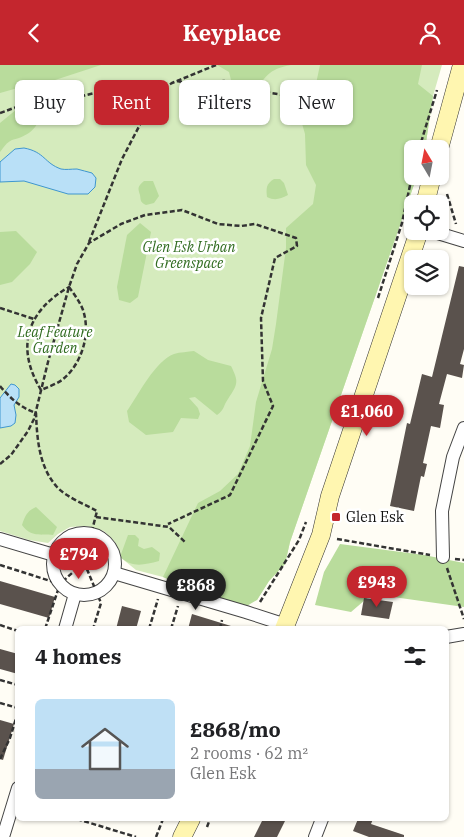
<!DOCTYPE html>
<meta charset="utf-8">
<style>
:root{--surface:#fff;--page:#f6f6f6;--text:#202124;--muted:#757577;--line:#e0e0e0;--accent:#c4262e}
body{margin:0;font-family:"IBM Plex Serif",serif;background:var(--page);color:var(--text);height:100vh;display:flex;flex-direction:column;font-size:19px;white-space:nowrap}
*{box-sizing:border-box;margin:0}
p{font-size:16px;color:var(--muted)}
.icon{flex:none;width:28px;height:28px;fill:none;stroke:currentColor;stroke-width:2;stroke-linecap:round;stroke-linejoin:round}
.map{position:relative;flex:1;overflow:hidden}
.details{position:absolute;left:15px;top:561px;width:434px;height:195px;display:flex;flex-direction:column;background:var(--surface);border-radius:8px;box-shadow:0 1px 4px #0004}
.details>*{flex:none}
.top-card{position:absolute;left:15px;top:15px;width:435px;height:45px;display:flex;gap:10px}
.needle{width:32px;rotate:350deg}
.tools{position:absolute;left:404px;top:75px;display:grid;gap:10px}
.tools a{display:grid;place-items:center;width:45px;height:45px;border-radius:8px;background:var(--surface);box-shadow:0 1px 4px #0004;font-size:25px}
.price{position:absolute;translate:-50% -42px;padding:0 11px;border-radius:18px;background:var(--accent);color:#fff;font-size:16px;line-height:32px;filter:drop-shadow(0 1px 2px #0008)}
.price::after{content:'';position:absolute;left:50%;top:30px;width:15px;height:11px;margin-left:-8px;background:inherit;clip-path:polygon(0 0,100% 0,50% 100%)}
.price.active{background:#222;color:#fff}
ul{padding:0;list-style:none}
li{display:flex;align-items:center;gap:15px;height:125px;padding:0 20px}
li+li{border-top:1px solid var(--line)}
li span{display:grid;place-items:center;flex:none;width:140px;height:100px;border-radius:8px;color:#555}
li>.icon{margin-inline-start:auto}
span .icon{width:60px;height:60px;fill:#fffc;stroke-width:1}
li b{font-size:21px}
h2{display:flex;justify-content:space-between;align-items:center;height:60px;padding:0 20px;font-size:21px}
.tag{padding:0 18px;border-radius:8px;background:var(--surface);box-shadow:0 1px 4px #0004;font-size:18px;line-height:45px}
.tag.active{background:var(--accent);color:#fff}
header{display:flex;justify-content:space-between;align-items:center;height:65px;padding:0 20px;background:var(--accent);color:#fff;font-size:22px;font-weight:700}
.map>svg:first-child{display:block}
</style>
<header><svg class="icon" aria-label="back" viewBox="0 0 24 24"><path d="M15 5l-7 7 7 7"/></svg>Keyplace<svg class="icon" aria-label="person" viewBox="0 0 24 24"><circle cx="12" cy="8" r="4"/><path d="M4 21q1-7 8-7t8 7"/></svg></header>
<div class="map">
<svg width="464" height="772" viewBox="0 0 464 772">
<rect width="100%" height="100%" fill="#fffdf5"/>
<polygon fill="#d5ebbd" points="0,0 442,0 433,31 425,84 412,84 412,111 417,111 290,477 285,499 269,516 257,535 193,525 163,512 136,505 120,492 115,477 104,466 86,461 70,462 58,469 48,478 29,475 0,466"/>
<g fill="#b9dc9c">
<polygon points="0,0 101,0 52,16 39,17 0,28"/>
<path d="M217,0H291C267,4 263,14 252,34L234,27L229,7Z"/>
<polygon points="320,0 422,0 418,19 433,31 425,84 412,84 412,111 417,111 290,477 285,499 269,516 257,535 245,542 193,525 163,512 198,438 220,426 238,409 250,381 256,337 272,284 276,259 286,183 286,163 313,139 316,120 306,100 305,69 301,55 311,42"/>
<path d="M32,42L37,43C43,57 33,68 19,73C17,74 14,74 12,75C7,77 3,83 0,87V58L17,44Z"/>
<path d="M274,114H280L284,118L288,130C280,134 275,136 267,132C266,123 266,119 274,114Z"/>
<path d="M144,116H153L159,131L154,138L146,140C140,137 141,136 140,130C138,123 137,122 144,116Z"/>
<polygon points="140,158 151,167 138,232 130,238 119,235 117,222 127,170"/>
<polygon points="16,166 37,187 30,199 12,217 0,220 0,167"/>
<path d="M194,286L208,295L231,301C239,317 238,319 228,334C223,341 225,344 217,350L195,332L189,333L198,343L200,349L198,354L181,353L173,367L146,370L129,357L127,346C139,329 155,296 174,289C180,287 188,287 194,286Z"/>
<path d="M36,442L57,462L53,470C41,469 30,472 22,460C25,451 27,446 36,442Z"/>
<path d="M128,470H135L139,474L138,481L144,484L152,482L160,488L159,496C143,500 133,503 120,492Z"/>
<polygon points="340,479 424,490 464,498 464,542 372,529 351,547 315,540 324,507"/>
</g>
<g fill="#b9e0f7" stroke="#3f96cf">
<path d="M24,83C45,87 44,98 61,104C66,105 71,104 77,104C82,105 87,107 92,108L96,113L95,122L88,129H68L24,116L0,117V97L15,84Z"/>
<polygon points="11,319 15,320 19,324 19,332 14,340 16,350 15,358 11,361 0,363 0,333"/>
</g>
<g fill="#5a524d">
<polygon points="459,201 464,202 464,284 460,299 464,300 462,313 447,309 439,339 444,340 440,363 431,361 423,398 427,399 424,412 421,411 414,446 390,441 407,358 410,359 422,309 432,312"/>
<polygon points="0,516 55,532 49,553 0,539"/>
<polygon points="364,533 393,537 389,554 361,550"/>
<polygon points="122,541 141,546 136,564 116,564"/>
<polygon points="192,549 231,561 230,564 188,564"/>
<polygon points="0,584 18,589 18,609 0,604"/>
<polygon points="0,655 14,659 3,695 0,694"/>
<polygon points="263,754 286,754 277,772 254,772"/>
<polygon points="358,754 373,754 371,759 404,770 404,772 369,772 353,766"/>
</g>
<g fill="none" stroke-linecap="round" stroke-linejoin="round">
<g stroke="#444" stroke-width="14">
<g id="street">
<polyline points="431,166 464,176"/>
<circle cx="84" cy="499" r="31"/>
<polyline points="0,474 54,490"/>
<polyline points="443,492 442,446 453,392 464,363"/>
<polyline points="114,508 246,547 286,560"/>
<polyline points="65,564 75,529"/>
<polyline points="446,572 464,569"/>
<polyline points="3,772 18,723"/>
<polyline points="315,772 322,754"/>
</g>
</g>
<g stroke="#333" stroke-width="19">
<g id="secondary">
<polyline points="439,84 462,0"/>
<polyline points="425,139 432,111"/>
<polyline points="284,564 321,470 330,431 419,166"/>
<polyline points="182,772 191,754"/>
</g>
</g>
<g stroke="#333" stroke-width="2.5" stroke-dasharray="5 2.5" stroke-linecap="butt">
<polyline points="177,16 193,19 224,16 270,28 320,35"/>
<polyline points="0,48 28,38 74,33 140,17 148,17 163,23"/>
<polyline points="419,84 437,25"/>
<polyline points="447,129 456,159"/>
<polyline points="89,177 122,94 157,27 172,18 216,0"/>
<path d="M69,222C74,229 80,237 83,245C91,269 82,299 62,315C56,319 48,322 41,325C15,282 27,246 69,222Z"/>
<polyline points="378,233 402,158 412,111"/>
<polyline points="0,243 34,254"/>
<path d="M0,321C10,333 21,343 36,348C37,374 39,402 57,422C66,432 86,440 97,446L84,497L60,519"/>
<polyline points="0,399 11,390 28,366 34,354 48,297 69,222 77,199 89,178 121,159 145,150 182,145 218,159 241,161 255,159 296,173 297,181 275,193 261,253 263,316 273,341 230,430 168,459"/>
<polyline points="96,452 169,462 185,477"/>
<polyline points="337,474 430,490"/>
<polyline points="455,494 464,495"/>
<polyline points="84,497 101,538 93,564"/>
<polyline points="0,500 60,519 45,564"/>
<polyline points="447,503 464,554"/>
<polyline points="260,537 299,475 306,457"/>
<polyline points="0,560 18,566"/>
<polyline points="149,564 158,534"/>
<polyline points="171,564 178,541"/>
<polyline points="220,564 222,555"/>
<polyline points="0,615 18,620"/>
<polyline points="0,638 18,643"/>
<polyline points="0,694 10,673 18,647"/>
<polyline points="77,754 136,772"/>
<polyline points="207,762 210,754"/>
<polyline points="156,772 163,754"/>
</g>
<use href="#street" stroke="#fff" stroke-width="12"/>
<use href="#secondary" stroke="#fff6b0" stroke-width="18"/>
</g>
<rect fill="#c4262e" stroke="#fff" stroke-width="2" x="331" y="447" width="10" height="10" rx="2.5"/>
<g text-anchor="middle" stroke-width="5" stroke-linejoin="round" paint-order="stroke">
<g font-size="14" font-style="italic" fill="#2f6b1f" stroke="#fff">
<text x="189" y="187">Glen Esk Urban<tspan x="189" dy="16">Greenspace</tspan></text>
<text x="55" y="272">Leaf Feature<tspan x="55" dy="16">Garden</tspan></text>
</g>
<g font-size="14" fill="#111" stroke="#fff" text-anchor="start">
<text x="346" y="457">Glen Esk</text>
</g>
</g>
</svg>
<div class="tools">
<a><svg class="needle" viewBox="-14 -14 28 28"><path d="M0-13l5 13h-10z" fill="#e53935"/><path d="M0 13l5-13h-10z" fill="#757577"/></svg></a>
<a><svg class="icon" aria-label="locate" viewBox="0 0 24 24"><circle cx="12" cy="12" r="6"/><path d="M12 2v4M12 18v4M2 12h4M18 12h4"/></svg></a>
<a><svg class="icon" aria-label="layers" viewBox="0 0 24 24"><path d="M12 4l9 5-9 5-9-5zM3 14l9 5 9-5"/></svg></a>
</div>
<b class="price" style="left:367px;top:372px">£1,060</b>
<b class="price" style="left:79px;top:515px">£794</b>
<b class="price" style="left:377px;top:543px">£943</b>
<b class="price active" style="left:196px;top:546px">£868</b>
<div class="top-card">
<a class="tag">Buy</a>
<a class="tag active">Rent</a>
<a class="tag">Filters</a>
<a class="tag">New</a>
</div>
<section class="details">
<h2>4 homes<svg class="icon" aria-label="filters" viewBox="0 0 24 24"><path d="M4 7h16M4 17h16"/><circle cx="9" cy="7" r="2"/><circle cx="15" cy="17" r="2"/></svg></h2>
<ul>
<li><span style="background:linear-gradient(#bfe0f5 70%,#9aa5b1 0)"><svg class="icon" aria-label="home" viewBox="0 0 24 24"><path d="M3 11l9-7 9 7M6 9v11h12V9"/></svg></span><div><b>£868/mo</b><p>2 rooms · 62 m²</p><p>Glen Esk</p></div></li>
</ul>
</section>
</div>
